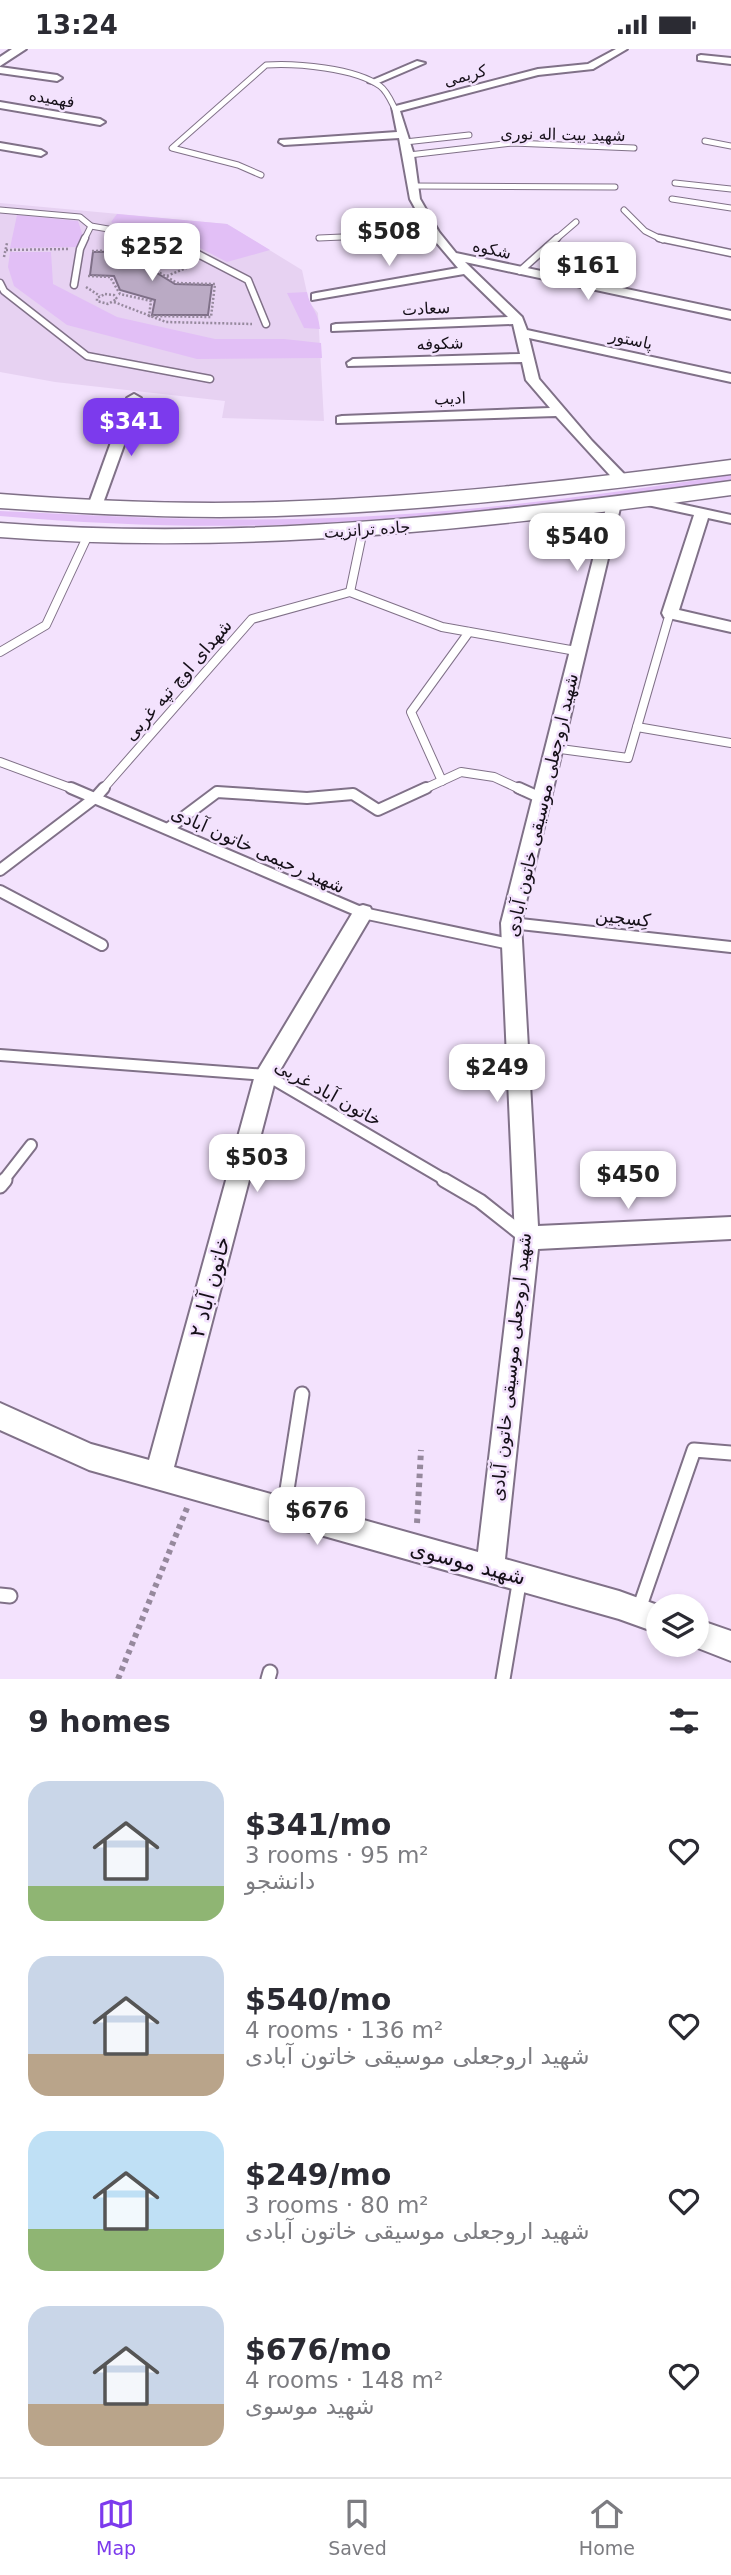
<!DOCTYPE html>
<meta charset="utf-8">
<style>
:root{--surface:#fff;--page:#f2f2f3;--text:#2b2b33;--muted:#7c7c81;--line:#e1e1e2;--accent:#7c3aed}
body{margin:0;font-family:"DejaVu Sans","Noto Naskh Arabic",sans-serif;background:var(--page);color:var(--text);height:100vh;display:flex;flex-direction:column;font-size:26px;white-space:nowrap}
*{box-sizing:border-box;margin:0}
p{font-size:23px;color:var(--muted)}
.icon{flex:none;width:38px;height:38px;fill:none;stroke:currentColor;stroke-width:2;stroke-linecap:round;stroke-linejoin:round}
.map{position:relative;height:1630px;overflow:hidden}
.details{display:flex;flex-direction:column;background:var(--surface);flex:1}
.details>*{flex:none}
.buttons{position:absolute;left:646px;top:1545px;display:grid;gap:14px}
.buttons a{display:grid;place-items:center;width:63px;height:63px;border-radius:50%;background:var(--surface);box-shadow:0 4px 10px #0003;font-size:35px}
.price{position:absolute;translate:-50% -60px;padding:0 16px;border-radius:14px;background:#fff;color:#222;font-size:23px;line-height:46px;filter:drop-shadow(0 2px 4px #0008)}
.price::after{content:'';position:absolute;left:50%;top:42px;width:21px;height:16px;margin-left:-10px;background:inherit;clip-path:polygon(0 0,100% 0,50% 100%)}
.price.current{background:var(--accent);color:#fff}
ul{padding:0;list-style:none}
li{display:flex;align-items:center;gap:21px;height:175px;padding:0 28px}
li span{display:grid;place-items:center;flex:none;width:196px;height:140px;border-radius:21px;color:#555}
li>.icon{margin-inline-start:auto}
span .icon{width:84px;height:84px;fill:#fffc;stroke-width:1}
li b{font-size:30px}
h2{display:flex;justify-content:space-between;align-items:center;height:84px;padding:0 28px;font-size:30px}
.status{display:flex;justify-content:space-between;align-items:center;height:49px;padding:0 35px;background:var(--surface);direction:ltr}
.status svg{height:19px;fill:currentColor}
.tab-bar{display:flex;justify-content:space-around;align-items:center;height:98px;border-top:2px solid var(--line);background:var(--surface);font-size:19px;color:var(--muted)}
.tab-bar a{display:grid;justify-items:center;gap:4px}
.tab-bar .current{color:var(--accent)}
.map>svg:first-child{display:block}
</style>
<div class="status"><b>13:24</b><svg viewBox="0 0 49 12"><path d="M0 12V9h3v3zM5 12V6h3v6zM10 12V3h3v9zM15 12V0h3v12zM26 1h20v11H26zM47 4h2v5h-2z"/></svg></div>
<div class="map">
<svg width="731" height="1630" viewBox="0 0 731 1630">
<rect width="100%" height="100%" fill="#f3e2fd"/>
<polygon fill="#e7d2f2" points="0,154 227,175 302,221 309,253 318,264 324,372 222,369 225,352 55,333 0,323"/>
<g fill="#e2bff6">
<polygon points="117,165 227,175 270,201 227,213 173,185 119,177 111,173"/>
<polygon points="17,166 78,172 83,187 78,198 10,199"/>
<polygon points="10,203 51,203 53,235 117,268 215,290 284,290 321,294 322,309 197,310 67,276 14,237 8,218"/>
<path d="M307,243C310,259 318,261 320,280L304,279L287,244Z"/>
<path d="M731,426V432C624,447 517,462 409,470C273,480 136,479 0,467V462C119,468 237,474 356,468C482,462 607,445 731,426Z"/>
</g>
<polygon fill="#baaac4" stroke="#7f7088" stroke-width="2" points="149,202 152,221 175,235 212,236 208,266 152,266 155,251 120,241 114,227 90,226 93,203"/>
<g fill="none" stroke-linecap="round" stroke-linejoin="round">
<g stroke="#807188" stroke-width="7">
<g id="lane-far4">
<polyline points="705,92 731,97"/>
<polyline points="405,93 469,86"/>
<polyline points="409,106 513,94 634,99"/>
<path d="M261,126L238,116L172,99L266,16C296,14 355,19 380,37C387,42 391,52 395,60"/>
<polyline points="675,134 731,140"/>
<polyline points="414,137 615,138"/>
<polyline points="672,150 731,159"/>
<polyline points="0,161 80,168 91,177 171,191"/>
<polyline points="624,161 645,182 663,191"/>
<polyline points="319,189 434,184"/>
<polyline points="84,191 91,177"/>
<polyline points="555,191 576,173"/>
</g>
</g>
<g stroke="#807188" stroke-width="9">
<g id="lane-far3">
<polyline points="167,189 248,231 266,275"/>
<polyline points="659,189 731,204"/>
<polyline points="520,222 557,189"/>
<polyline points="0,234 4,242 87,307 210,330"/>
<polyline points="74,236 80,200 85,189"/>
</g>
</g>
<g stroke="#807188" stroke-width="10">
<g id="lane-far2">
<polyline points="350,543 363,481"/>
<polyline points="0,603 46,576 89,484"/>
<polyline points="637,678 731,694"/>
<polyline points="553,699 628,709 670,564"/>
<polyline points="0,713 76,741"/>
<polyline points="442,732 411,663 469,583"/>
<polyline points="102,741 252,570 350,543 442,578 576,602"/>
<polyline points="422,741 461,723 494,728 522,741"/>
</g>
</g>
<g stroke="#807188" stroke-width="14">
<g id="lane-far1">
<polyline points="71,739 363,864 510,895"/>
<polyline points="519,739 541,749"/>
<polyline points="169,779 217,743 307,749 353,745 378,761 426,739"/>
<polyline points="0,821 96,748 104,739"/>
<polyline points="0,842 102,896"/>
<polyline points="511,874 731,898"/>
<polyline points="0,1006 266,1026 447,1132"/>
<polyline points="3,1132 31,1096"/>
</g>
</g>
<g stroke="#807188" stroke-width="17">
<g id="lane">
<polyline points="444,1131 480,1152 523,1186"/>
<polyline points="0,1137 5,1131"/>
<polyline points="284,1460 302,1345"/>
<polyline points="0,1546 10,1547"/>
<polyline points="638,1563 694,1401 731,1404"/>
<polyline points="268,1630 270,1623"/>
<polyline points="503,1630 520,1529"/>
</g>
</g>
<g stroke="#807188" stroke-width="4">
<g id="street">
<polygon points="616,0 627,0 593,20 538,26 400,62 414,106 420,150 439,183 456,204 731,262 731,270 465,213 522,268 527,281 731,325 731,333 529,289 539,330 592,392 628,429 630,432 623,436 618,435 556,367 337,374 337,368 342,367 550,359 526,331 522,313 348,317 347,314 353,310 520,305 513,275 332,282 332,276 336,275 508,268 464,225 312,251 312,245 316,244 458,219 430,186 410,150 399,89 284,96 279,93 280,91 397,83 392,58 538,20 588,15"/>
<polygon points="701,6 731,9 731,15 698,11 698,7"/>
<polygon points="417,12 425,14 376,35 368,33"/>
<polygon points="0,18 57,26 62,29 57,32 0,24"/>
<polygon points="0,53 100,70 105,73 100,76 0,59"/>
<polygon points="0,94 41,101 46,104 41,107 0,100"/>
<polygon points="134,345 141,349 102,457 95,461 90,460 88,457 127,349"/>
<polygon points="643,447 731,466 731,474 708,469 679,561 731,573 731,583 664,568 662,564 694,466 638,454 636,451 638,448"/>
<polygon points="614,451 621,455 521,874 538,1177 731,1168 731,1190 538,1200 505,1510 619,1542 663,1558 658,1558 658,1584 619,1570 89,1421 0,1381 0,1354 91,1395 149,1411 255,1026 356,858 363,856 370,858 373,864 276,1028 174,1418 478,1503 515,1189 501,874 607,455"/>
<polygon points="696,1570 731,1582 731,1612 690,1596 696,1596"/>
</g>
</g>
<g stroke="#807188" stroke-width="4">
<polygon id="secondary" points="12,0 26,0 0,17 0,8"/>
</g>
<g stroke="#807188" stroke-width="3">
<g id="primary">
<path d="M731,411V425C580,444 429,462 276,467C184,470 92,465 0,459V445C92,452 184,456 276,453C429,448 580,431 731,411Z"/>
<path d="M731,432V446C490,479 244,507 0,488V474C244,493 490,465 731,432Z"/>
</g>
</g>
<g stroke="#96899d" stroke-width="2.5" stroke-dasharray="2 2" stroke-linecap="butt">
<polyline points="6,201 68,200"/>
<polyline points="92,202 139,201"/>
<polyline points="4,208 7,194"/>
<polyline points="88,227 110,228 120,245 151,252 149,267 211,268 215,235 177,234 155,221 151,200"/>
<polyline points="167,227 191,217"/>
<polyline points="86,238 100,247"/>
<polygon points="105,245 114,246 117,250 108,255 97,252 97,249"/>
<polyline points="114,253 166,273 252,275"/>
</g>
<g stroke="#96899d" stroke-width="6" stroke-dasharray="4.5 4.5" stroke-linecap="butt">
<polyline points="417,1474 421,1401"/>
<polyline points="118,1630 187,1459"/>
</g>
<use href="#lane-far4" stroke="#fff" stroke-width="5"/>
<use href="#lane-far3" stroke="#fff" stroke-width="6"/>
<use href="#lane-far2" stroke="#fff" stroke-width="8"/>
<use href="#lane-far1" stroke="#fff" stroke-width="10"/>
<use href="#lane" stroke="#fff" stroke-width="13"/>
<use href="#street" fill="#fff" fill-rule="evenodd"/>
<use href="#secondary" fill="#fff" fill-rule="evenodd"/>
<use href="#primary" fill="#fff" fill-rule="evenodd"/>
</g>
<g text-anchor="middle" stroke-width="5" stroke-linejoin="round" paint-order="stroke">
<g font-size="16" fill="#161019" stroke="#f3e2fd">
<text transform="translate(465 26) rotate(-15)" y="6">کریمی</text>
<text transform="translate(52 49) rotate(10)" y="6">فهمیده</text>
<text transform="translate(563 85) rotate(1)" y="6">شهید بیت اله نوری</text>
<text transform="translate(492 200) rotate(12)" y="6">شکوه</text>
<text transform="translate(426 259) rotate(-3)" y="6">سعادت</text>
<text transform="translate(631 290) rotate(12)" y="6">پاستور</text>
<text transform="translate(440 294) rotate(-2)" y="6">شکوفه</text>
<text transform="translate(450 349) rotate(-2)" y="6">ادیب</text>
<text transform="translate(367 480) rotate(-4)" y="6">جاده ترانزیت</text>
</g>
<g font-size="18" fill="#161019" stroke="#f3e2fd">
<text transform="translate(178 631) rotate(-49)" y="6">شهدای اوچ تپه غربی</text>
<text transform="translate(542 756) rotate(-77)" y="6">شهید اروجعلی موسیقی خاتون آبادی</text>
<text transform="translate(258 801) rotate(24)" y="6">شهید رحیمی خاتون آبادی</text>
<text transform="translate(623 869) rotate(6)" y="6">کِسِجین</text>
<text transform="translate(328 1044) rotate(29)" y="6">خاتون آباد غربی</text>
<text transform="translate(511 1318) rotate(-84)" y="6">شهید اروجعلی موسیقی خاتون آبادی</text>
</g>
<g font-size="21" fill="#161019" stroke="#f3e2fd">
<text transform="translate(210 1238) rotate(-75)" y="7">خاتون آباد ۲</text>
<text transform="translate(468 1514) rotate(15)" y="7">شهید موسوی</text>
</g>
</g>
</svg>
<div class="buttons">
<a><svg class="icon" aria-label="layers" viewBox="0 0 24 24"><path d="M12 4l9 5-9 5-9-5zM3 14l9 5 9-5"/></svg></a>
</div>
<b class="price" style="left:389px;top:219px">$508</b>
<b class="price" style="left:152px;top:234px">$252</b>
<b class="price" style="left:588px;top:253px">$161</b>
<b class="price current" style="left:131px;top:409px">$341</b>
<b class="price" style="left:577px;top:524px">$540</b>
<b class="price" style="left:497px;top:1055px">$249</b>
<b class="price" style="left:257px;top:1145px">$503</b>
<b class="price" style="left:628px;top:1162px">$450</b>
<b class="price" style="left:317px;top:1498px">$676</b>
</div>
<section class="details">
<h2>9 homes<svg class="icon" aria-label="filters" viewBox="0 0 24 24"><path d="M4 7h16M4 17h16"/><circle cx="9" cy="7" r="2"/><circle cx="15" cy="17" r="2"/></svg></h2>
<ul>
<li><span style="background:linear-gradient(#c9d6e8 75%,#8fb573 0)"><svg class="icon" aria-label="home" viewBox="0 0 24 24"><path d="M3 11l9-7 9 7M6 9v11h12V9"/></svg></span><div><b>$341/mo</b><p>3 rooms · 95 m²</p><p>دانشجو</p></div><svg class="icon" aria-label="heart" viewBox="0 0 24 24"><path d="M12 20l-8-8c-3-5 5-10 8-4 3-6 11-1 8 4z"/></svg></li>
<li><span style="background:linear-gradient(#c9d6e8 70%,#b9a48a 0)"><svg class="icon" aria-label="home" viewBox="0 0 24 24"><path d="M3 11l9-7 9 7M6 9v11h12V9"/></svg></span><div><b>$540/mo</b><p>4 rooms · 136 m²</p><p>شهید اروجعلی موسیقی خاتون آبادی</p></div><svg class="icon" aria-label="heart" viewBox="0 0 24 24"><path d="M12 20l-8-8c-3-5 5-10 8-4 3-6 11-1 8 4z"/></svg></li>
<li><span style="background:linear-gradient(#bfe0f5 70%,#8fb573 0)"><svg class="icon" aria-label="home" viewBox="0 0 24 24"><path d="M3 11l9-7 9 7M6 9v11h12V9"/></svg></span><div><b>$249/mo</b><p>3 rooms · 80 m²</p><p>شهید اروجعلی موسیقی خاتون آبادی</p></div><svg class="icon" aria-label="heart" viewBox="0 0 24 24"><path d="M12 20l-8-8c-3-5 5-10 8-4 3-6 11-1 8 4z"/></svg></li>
<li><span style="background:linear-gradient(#c9d6e8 70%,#b9a48a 0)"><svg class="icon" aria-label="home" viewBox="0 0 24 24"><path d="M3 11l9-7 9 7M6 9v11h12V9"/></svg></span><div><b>$676/mo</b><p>4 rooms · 148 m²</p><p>شهید موسوی</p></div><svg class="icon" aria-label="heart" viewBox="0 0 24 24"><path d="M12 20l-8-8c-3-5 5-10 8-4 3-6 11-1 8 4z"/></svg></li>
</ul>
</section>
<nav class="tab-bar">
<a class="current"><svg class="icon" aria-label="map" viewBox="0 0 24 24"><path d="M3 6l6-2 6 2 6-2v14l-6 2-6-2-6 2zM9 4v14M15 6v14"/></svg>Map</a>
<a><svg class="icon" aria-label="saved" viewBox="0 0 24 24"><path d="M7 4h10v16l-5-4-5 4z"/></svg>Saved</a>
<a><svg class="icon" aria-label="home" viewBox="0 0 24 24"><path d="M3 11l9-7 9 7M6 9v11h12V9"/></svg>Home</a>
</nav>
